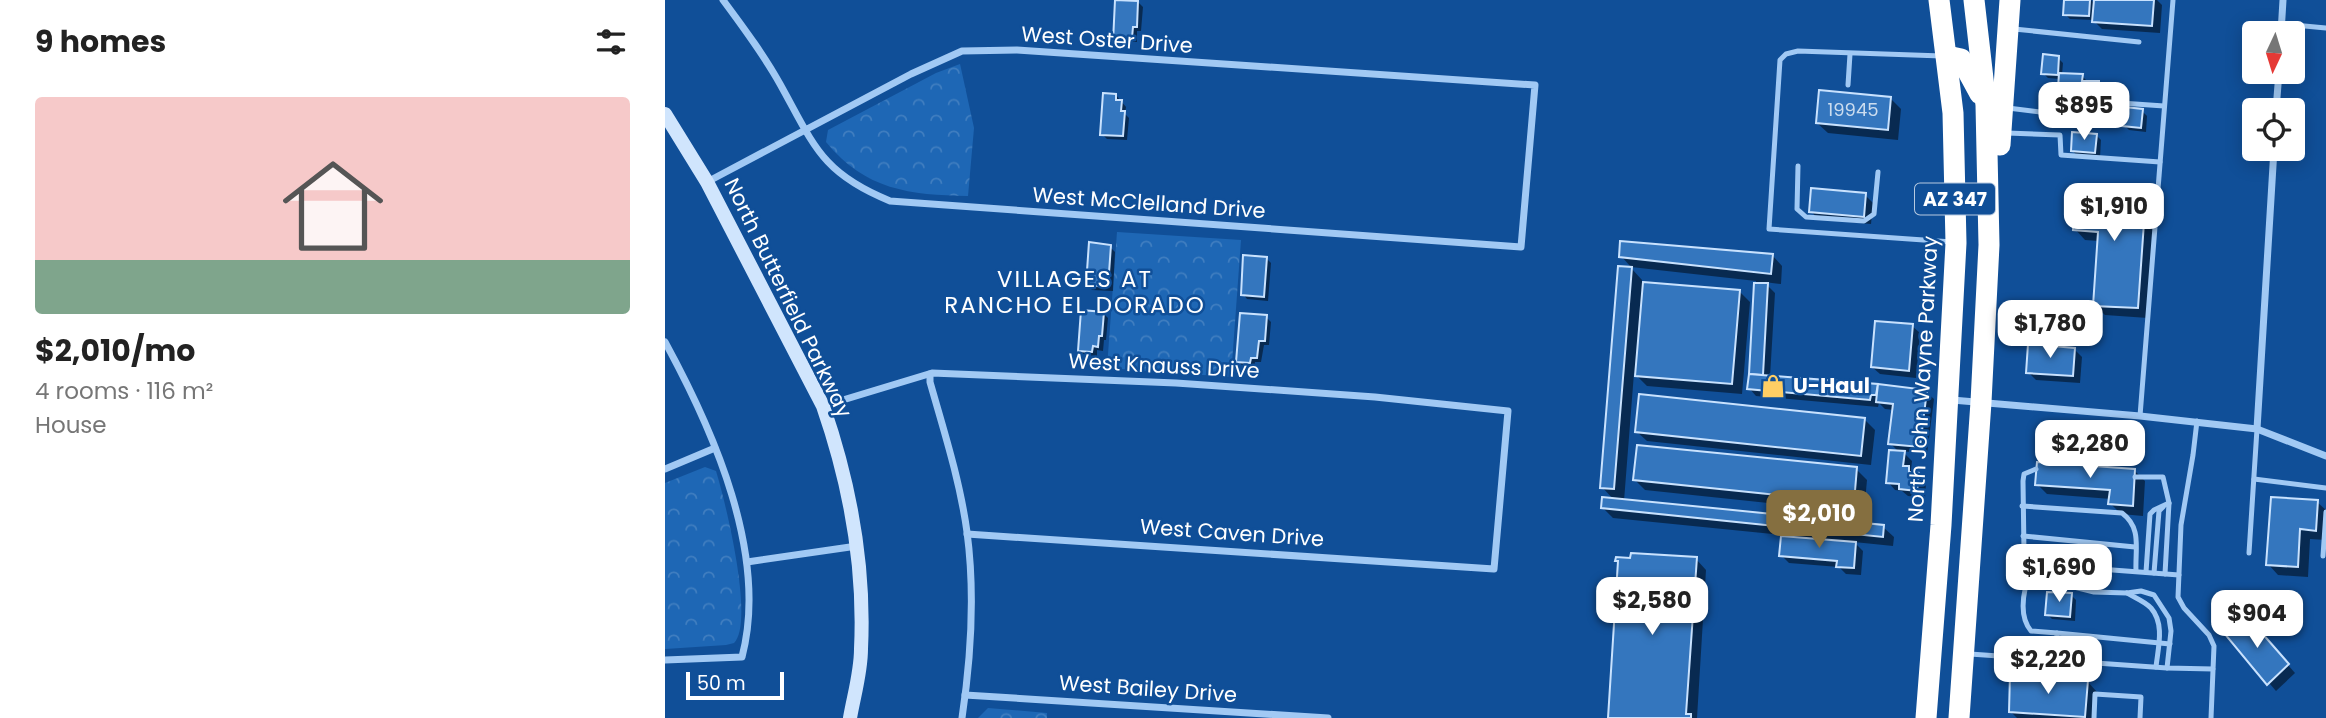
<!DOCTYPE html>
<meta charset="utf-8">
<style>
:root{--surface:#fff;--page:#f2f2f2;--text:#222;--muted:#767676;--accent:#856f40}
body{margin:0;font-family:Poppins,sans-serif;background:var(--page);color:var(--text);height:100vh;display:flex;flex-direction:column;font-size:26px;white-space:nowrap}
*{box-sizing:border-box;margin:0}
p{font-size:23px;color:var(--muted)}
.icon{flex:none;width:38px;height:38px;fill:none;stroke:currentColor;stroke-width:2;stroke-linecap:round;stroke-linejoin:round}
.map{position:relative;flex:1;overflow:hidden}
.panel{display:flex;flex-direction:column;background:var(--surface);width:665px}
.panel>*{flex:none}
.needle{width:46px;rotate:184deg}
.tools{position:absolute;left:1577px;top:21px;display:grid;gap:14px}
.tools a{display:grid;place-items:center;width:63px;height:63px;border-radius:7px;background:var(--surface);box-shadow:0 4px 18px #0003;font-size:35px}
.scale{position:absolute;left:21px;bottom:18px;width:98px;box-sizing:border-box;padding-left:7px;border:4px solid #fff;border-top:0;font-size:19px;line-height:24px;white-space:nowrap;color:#fff;-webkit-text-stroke:5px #104f98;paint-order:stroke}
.price{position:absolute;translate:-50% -60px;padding:0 16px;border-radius:14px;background:#fff;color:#222;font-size:23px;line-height:46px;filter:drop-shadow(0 2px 4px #0008)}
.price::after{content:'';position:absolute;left:50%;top:42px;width:21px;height:16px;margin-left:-10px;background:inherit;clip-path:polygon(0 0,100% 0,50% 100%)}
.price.selected{background:var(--accent);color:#fff}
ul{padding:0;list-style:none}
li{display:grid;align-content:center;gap:14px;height:371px;padding:0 35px}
li span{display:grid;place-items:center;height:217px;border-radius:7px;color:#555}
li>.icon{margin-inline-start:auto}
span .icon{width:126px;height:126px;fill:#fffc;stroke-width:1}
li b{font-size:30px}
h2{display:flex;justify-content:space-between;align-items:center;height:84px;padding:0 35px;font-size:30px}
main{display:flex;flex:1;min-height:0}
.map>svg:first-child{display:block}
</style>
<main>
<section class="panel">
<h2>9 homes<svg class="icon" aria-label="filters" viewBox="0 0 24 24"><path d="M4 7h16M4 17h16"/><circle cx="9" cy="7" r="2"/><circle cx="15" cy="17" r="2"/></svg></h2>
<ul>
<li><span style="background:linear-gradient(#f6c9c9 75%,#7fa58c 0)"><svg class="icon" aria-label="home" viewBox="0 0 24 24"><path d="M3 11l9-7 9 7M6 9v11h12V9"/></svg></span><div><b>$2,010/mo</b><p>4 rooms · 116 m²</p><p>House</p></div></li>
</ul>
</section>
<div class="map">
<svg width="1661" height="718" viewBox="0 0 1661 718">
<defs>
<pattern id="park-crowns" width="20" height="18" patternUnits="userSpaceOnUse" patternTransform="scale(1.75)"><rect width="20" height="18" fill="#1e67b5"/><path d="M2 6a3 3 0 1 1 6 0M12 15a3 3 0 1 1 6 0" fill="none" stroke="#407ec0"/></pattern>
</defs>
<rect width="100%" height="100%" fill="#104f98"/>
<g fill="url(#park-crowns)">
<path d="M295,64L309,128L303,196C245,195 200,190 161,142L163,130L271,73Z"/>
<polygon points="452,232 576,240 566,377 442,368"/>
<path d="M40,467L51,471C60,500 90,622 69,643L61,645L0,649V483Z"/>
<polygon points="323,708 382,713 382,718 313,718"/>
</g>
<g fill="#0007">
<polygon points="1401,0 1426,0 1430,4 1430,0 1492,0 1497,5 1495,33 1437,29 1428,20 1405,19 1400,14"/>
<polygon points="473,2 478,7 476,31 472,31 472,42 465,42 465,47 454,46 450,42"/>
<polygon points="1393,58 1398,63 1397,75 1417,76 1422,81 1433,83 1438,88 1438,94 1400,92 1395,87 1395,79 1383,78 1378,73"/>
<polygon points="451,95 461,107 460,114 464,118 462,140 442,139 437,134"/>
<polygon points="1225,98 1236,109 1233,140 1163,133 1152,123"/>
<polygon points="1477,111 1482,116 1481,132 1464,130 1459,125"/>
<polygon points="1431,135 1436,140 1435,157 1412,156 1408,151"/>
<polygon points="1200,195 1208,203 1206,224 1153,219 1146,211"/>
<polygon points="1480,196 1490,207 1483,318 1440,315 1430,305 1434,241 1420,240 1410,229"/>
<polygon points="445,247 450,252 448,291 427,290 422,285"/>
<polygon points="1107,255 1117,266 1116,284 1099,282 1110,293 1105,377 1261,392 1269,399 1262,454 1237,451 1247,461 1246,470 1261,483 1260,498 1243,496 1237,491 1230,490 1223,482 1235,453 1225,443 1229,410 1220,409 1214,403 1213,407 1091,396 1084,388 1091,281 966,267 956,256"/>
<polygon points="601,258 606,263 603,301 582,299 578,294"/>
<polygon points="967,269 977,280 977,283 1074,291 1085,302 1077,394 982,386 969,373 959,501 1218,527 1229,537 1228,546 1189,542 1198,551 1196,575 1181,574 1174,567 1124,563 1116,555 1118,535 948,518 938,508 949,500 937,487"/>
<polygon points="438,313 443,318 441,340 439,340 438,351 432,350 432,356 420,355 415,351"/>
<polygon points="601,317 606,322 604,345 599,345 596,362 590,362 589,367 578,366 573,361"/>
<polygon points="1247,326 1255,333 1251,378 1215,374 1207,367"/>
<polygon points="1409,349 1417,357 1415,383 1371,380 1363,372"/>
<polygon points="1199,419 1210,430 1206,465 982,441 971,431"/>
<polygon points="1191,469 1202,480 1199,513 980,490 970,480"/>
<polygon points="1470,471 1480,481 1478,516 1456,514 1445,503 1446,499 1382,494 1372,484"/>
<polygon points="1652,502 1661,510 1661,540 1645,539 1643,577 1613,575 1603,564"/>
<polygon points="1031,559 1041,570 1032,718 945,718 955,563 952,560"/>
<polygon points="1406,595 1411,600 1410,621 1387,619 1382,614"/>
<polygon points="1589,626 1630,673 1611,691 1562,634"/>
<polygon points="1422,681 1432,692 1431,718 1352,718 1345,711"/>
</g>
<g fill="#3476be" stroke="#c9e2fe" stroke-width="2">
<polygon points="450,0 473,1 472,27 468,27 467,38 461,38 460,43 448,42"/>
<polygon points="1399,0 1425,0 1424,16 1398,15"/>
<polygon points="1429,0 1489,0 1487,26 1427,22"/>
<polygon points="1378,54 1394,56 1393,75 1376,74"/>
<polygon points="1394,73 1418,74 1417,81 1434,81 1434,90 1393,88"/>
<polygon points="1154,90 1226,97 1223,130 1151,123"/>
<polygon points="438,93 451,94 451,100 457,100 456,111 460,111 458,136 435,135"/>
<polygon points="1459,107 1478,109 1476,128 1457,126"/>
<polygon points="1407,132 1432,134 1430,153 1406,151"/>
<polygon points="1146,188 1201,193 1199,217 1144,212"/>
<polygon points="1410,190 1481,194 1473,308 1428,306 1433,232 1408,230"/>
<polygon points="955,241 1108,254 1106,274 954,257"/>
<polygon points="424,242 446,245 443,287 421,285"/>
<polygon points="578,255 602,257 599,297 576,295"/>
<polygon points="953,266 967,267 949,489 935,488"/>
<polygon points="978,282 1075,290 1067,384 970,376"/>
<polygon points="1089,283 1103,283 1098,375 1084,374"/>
<polygon points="416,310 439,312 437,336 434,336 433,347 428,346 427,352 413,351"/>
<polygon points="575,313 602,315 600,341 594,341 592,358 586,358 585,363 571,362"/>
<polygon points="1210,321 1248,324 1244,371 1206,367"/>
<polygon points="1363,344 1410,348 1408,376 1361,373"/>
<polygon points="1084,374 1213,384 1211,395 1206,395 1205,400 1082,389"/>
<polygon points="1213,384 1262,390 1255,447 1223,444 1228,404 1211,402"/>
<polygon points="974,394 1200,418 1196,456 970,432"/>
<polygon points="972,445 1192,467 1189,503 968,480"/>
<polygon points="1224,450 1240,451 1238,466 1244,466 1244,472 1254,473 1252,491 1234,489 1234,484 1221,483"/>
<polygon points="1372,462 1470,469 1468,506 1443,504 1445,490 1370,485"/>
<polygon points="937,497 1219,525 1218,537 936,508"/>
<polygon points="1606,497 1653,500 1651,531 1635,529 1633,567 1601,565"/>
<polygon points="1116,536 1191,542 1189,568 1171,567 1172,561 1114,556"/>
<polygon points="966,553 1032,557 1021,714 1026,714 1026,718 943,718 953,561 950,561 951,557 965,558"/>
<polygon points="1382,592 1407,593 1405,617 1380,615"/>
<polygon points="1582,616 1624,664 1602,685 1559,633"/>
<polygon points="1345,674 1423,680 1420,717 1344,712"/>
</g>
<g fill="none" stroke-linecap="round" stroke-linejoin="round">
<g stroke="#a1c9f4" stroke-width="5">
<polyline points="1617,24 1661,28"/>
<polyline points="1349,29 1474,42"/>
<polyline points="1277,56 1133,51 1121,54 1115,60 1104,229 1287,242"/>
<polyline points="1183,85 1185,54"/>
<polyline points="1343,108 1416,117 1456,103 1499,106"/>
<polyline points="1342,133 1395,135 1396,155 1495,162"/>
<polyline points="1133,166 1132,209 1141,217 1199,221 1209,214 1213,172"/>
<polyline points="1475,416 1508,0"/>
<polyline points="1532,421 1528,455 1516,525 1513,597 1519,608 1544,635 1549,646 1546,718"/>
<path d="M1371,469L1359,474L1358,481L1359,552L1368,564C1360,584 1351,613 1366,631L1392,633L1390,660"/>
<polyline points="1470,477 1498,477 1504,503 1500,574"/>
<polyline points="1589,479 1661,488"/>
<path d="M1357,506L1457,513C1477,528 1470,548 1471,571"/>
<polyline points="1358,536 1470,547"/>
<polyline points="1584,553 1592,429"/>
<polyline points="1658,556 1661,512"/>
<polyline points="1368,564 1514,575"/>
<polyline points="1481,572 1485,514 1489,510 1504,503"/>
<polyline points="1489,573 1494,511 1498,507"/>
<polyline points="1360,584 1409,587 1429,592 1462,593 1476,591 1489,595 1504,618 1506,631 1502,668"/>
<path d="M1462,593C1470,598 1479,601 1486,608C1500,624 1493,648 1491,667"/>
<polyline points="1392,633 1505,644"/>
<polyline points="1305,654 1502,668 1548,669"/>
<polyline points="1429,718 1430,694 1476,697 1475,718"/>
</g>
<g stroke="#a1c9f4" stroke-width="7">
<polyline points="1616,33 1618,0"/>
<polyline points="1611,110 1614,72"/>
<path d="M42,182L246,74L297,51L352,50L870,85L856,247L225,201C156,173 149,145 115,84C99,55 78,27 58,0"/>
<path d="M0,342C48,430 104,555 77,657L0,660"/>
<path d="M265,374V382C279,431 295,481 302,532C310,592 306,658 297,718"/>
<polyline points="1287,400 1475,416 1592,429 1661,456"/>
<polyline points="158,406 267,373 511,383 710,397 843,411 829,569 302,534"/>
<polyline points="1592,429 1609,149"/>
<polyline points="0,469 50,448"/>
<polyline points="82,562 192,546"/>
<polyline points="300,695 663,718"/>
</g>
<path stroke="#d0e5fd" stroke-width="14" d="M0,114L42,182L158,406C185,484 200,566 196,649C196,672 189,695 185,718"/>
<g stroke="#fff" stroke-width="21">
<polyline points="1282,56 1296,59 1315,94"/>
<polyline points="1335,145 1345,0"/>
<polyline points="1261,718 1276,525 1291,243 1288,113 1274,0"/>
<polyline points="1294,718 1316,402 1324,245 1321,105 1309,0"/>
</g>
</g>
<defs>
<g id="shop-bare" transform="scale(1.89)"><path d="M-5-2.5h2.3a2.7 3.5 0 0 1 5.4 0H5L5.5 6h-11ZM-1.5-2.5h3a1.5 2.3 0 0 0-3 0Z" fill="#ffce64" stroke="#104f98" stroke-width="2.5" paint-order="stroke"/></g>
</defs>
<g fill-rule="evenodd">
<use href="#shop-bare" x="1108" y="386"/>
</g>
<g text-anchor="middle" stroke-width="5" stroke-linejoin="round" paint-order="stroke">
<g font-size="18" fill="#ccddef">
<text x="1188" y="116">19945</text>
</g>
<rect fill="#104f98" stroke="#b7cae0" stroke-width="2" x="1250" y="183.5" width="80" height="31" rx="5"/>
<g font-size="19" font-weight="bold" fill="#fff">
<text x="1290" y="206">AZ 347</text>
</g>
<g font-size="21" fill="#fff" stroke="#104f98">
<text transform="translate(442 40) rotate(4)" y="7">West Oster Drive</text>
<text transform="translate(484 203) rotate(4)" y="7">West McClelland Drive</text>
<text transform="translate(123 298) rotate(64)" y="7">North Butterfield Parkway</text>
<text transform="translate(499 366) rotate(3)" y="7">West Knauss Drive</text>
<text transform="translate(1258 379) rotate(-87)" y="7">North John Wayne Parkway</text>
<text transform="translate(567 533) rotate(4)" y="7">West Caven Drive</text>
<text transform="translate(483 689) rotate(4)" y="7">West Bailey Drive</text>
</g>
<g font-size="21" font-weight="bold" fill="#fff" stroke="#104f98" text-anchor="start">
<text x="1128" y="393">U-Haul</text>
</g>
<g font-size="23" letter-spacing="2" fill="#fff" stroke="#104f98">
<text x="410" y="287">VILLAGES AT<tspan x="410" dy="26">RANCHO EL DORADO</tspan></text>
</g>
</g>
</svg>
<div class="tools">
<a><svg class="needle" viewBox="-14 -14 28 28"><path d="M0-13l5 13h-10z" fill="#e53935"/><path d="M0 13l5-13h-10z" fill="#767676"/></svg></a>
<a><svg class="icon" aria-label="locate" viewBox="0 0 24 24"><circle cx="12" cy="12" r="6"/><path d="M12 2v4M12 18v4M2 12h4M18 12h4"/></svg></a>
</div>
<div class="scale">50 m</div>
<b class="price" style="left:1419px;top:142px">$895</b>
<b class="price" style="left:1449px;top:243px">$1,910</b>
<b class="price" style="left:1385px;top:360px">$1,780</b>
<b class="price" style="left:1425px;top:480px">$2,280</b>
<b class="price selected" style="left:1154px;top:550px">$2,010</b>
<b class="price" style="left:1394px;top:604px">$1,690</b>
<b class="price" style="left:987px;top:637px">$2,580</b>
<b class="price" style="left:1592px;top:650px">$904</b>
<b class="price" style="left:1383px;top:696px">$2,220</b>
</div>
</main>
